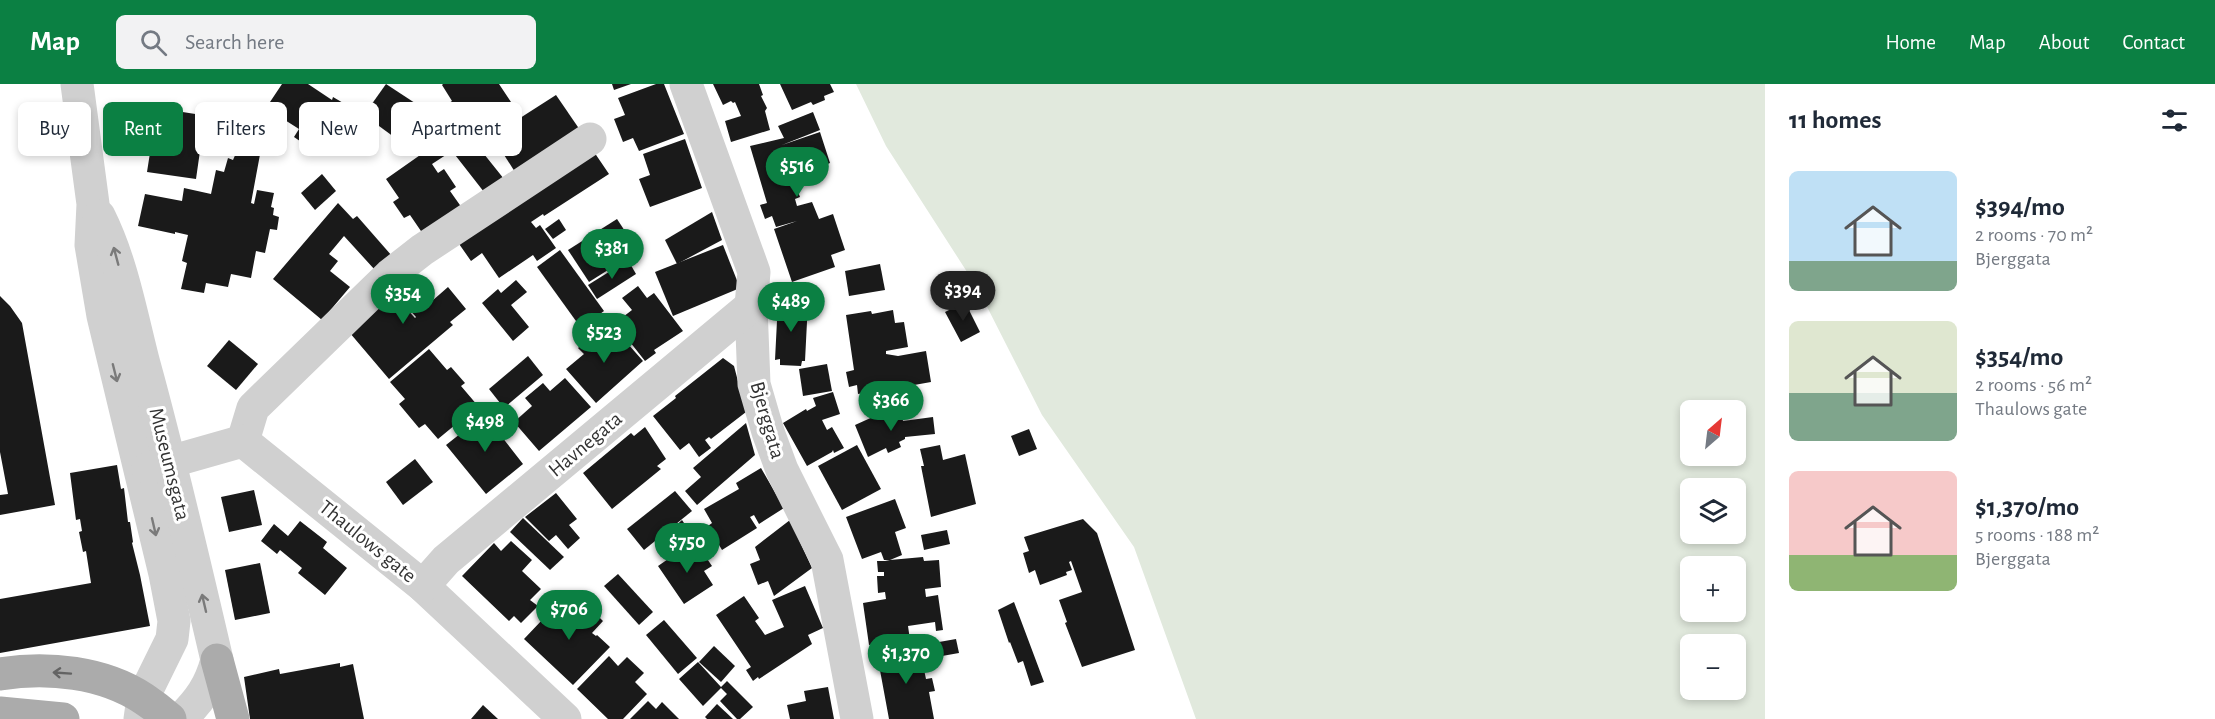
<!DOCTYPE html>
<meta charset="utf-8">
<style>
:root{--surface:#fff;--page:#f2f2f3;--text:#1f2937;--muted:#747a83;--accent:#0b8043}
body{margin:0;font-family:"Alegreya Sans",sans-serif;background:var(--page);color:var(--text);height:100vh;display:flex;flex-direction:column;font-size:22px;white-space:nowrap}
*{box-sizing:border-box;margin:0}
p{font-size:20px;color:var(--muted)}
.icon{flex:none;width:33px;height:33px;fill:none;stroke:currentColor;stroke-width:2;stroke-linecap:round;stroke-linejoin:round}
.map{position:relative;flex:1;overflow:hidden}
.side{display:flex;flex-direction:column;background:var(--surface);width:450px}
.side>*{flex:none}
.hud{position:absolute;left:18px;top:18px;width:570px;height:54px;display:flex;gap:12px}
.needle{width:39px;rotate:28deg}
.tools{position:absolute;left:1680px;top:316px;display:grid;gap:12px}
.tools a{display:grid;place-items:center;width:66px;height:66px;border-radius:9px;background:var(--surface);box-shadow:0 3px 9px #0003;font-size:30px}
.price{position:absolute;translate:-50% -51px;padding:0 14px;border-radius:21px;background:var(--accent);color:#fff;font-size:20px;line-height:39px;filter:drop-shadow(0 2px 3px #0008)}
.price::after{content:'';position:absolute;left:50%;top:36px;width:18px;height:14px;margin-left:-9px;background:inherit;clip-path:polygon(0 0,100% 0,50% 100%)}
.price.current{background:#222;color:#fff}
ul{padding:0;list-style:none}
li{display:flex;align-items:center;gap:18px;height:150px;padding:0 24px}
li span{display:grid;place-items:center;flex:none;width:168px;height:120px;border-radius:9px;color:#555}
li>.icon{margin-inline-start:auto}
span .icon{width:72px;height:72px;fill:#fffc;stroke-width:1}
li b{font-size:26px}
h2{display:flex;justify-content:space-between;align-items:center;height:72px;padding:0 24px;font-size:26px}
.tag{padding:0 21px;border-radius:9px;background:var(--surface);box-shadow:0 3px 9px #0003;font-size:21px;line-height:54px}
.tag.current{background:var(--accent);color:#fff}
header{display:flex;align-items:center;gap:36px;box-sizing:border-box;height:84px;padding:0 30px;background:var(--accent);color:#fff}
header strong{font-size:28px}
nav{display:flex;gap:33px;margin-inline-start:auto;font-size:21px}
.search{width:420px;height:54px;background:var(--page);display:flex;align-items:center;gap:15px;box-sizing:border-box;padding:0 21px;border-radius:9px;color:var(--muted);font-size:22px}
main{display:flex;flex:1;min-height:0}
.map>svg:first-child{display:block}
</style>
<header>
<strong>Map</strong>
<div class="search"><svg class="icon" aria-label="search" viewBox="0 0 24 24"><circle cx="10" cy="10" r="6"/><path d="M15 15l6 6"/></svg>Search here</div>
<nav><a>Home</a><a>Map</a><a>About</a><a>Contact</a></nav>
</header>
<main>
<div class="map">
<svg width="1765" height="635" viewBox="0 0 1765 635">
<rect width="100%" height="100%" fill="#fff"/>
<path fill="#e1e9dd" fill-rule="evenodd" d="M856,0H1765V635H1196L1134,463L1042,331L978,205L886,62ZM1690,327H1736V372H1690ZM1690,405H1736V450H1690ZM1690,483H1736V528H1690ZM1690,561H1736V606H1690Z"/>
<g fill="#1a1a1a">
<polygon points="282,0 308,0 332,16 333,13 350,23 348,26 355,30 331,66 319,58 313,66 294,53 299,45 266,24"/>
<polygon points="386,0 418,21 394,53 364,31"/>
<polygon points="443,0 499,0 517,27 477,54 465,37 459,41 446,21 452,17 442,1"/>
<polygon points="612,0 631,0 614,6"/>
<polygon points="656,0 664,0 684,50 639,67 633,54 623,58 614,35 625,31 618,14"/>
<polygon points="713,0 759,0 763,11 761,12 767,24 765,27 770,46 731,58 725,37 741,32 735,18 733,19 731,17 723,21"/>
<polygon points="780,0 830,0 834,8 824,12 825,16 813,21 811,18 792,26"/>
<polygon points="556,11 580,46 515,88 492,52"/>
<polygon points="157,24 240,37 236,62 223,60 221,71 200,67 196,95 147,88"/>
<polygon points="446,25 465,52 468,50 504,95 484,108 452,67 432,80 438,89 444,85 456,103 450,107 462,124 423,150 410,131 404,134 393,118 399,114 386,95 423,69 409,50"/>
<polygon points="813,28 820,46 782,61 820,48 830,79 820,83 821,88 796,97 794,91 792,91 800,113 795,115 797,122 812,118 819,135 833,130 845,166 831,171 835,183 792,198 774,145 797,137 776,143 772,132 765,135 760,121 767,119 750,62 784,54 778,42"/>
<polygon points="241,40 264,49 251,119 254,120 257,106 274,109 271,123 274,124 273,131 279,133 277,146 270,145 265,169 256,167 251,194 231,190 228,203 206,199 204,209 181,205 187,179 182,177 188,151 175,148 175,150 138,142 145,110 182,117 184,104 211,110 216,86 224,88 228,74 233,76 236,69"/>
<polygon points="685,55 702,104 650,123 639,95 650,91 643,70"/>
<polygon points="590,62 609,90 544,132 543,130 531,138 536,144 540,141 556,164 537,177 533,171 499,194 482,169 471,177 457,157"/>
<polygon points="322,90 336,107 315,126 301,109"/>
<polygon points="338,119 353,135 357,132 392,172 375,186 344,152 329,170 338,177 330,187 350,203 322,236 273,195"/>
<polygon points="712,128 722,156 677,180 665,156"/>
<polygon points="559,135 566,146 553,155 545,145"/>
<polygon points="617,135 638,167 589,198 568,166"/>
<polygon points="723,161 740,204 673,232 655,188"/>
<polygon points="560,166 604,227 581,244 537,183"/>
<polygon points="628,176 636,190 597,215 588,201"/>
<polygon points="880,180 885,206 849,212 845,187"/>
<polygon points="407,188 432,217 448,203 466,225 450,238 453,241 389,295 344,242 381,210 394,227 402,220 415,234 416,233 390,203"/>
<polygon points="516,196 527,208 511,221 529,243 513,257 482,219 498,205 501,209"/>
<polygon points="638,202 647,214 654,209 683,247 654,266 656,269 645,277 615,239 632,226 622,214"/>
<polygon points="0,212 10,222 22,239 55,421 0,431 0,411 8,410 0,368"/>
<polygon points="778,217 808,218 805,277 802,277 801,282 780,281 780,275 775,276"/>
<polygon points="965,218 980,248 961,258 945,228"/>
<polygon points="893,226 895,239 904,238 908,263 886,267 886,270 898,272 926,267 931,298 903,303 902,297 900,297 901,302 858,310 857,301 849,303 846,288 854,286 846,231 871,227 872,230"/>
<polygon points="613,243 643,277 596,319 566,285 584,270 578,264 594,249 599,255"/>
<polygon points="229,256 258,280 236,306 207,282"/>
<polygon points="429,265 447,286 451,283 465,299 461,302 478,322 438,355 425,340 419,344 399,320 405,315 390,298"/>
<polygon points="528,272 543,291 504,324 489,305"/>
<polygon points="723,274 734,282 746,328 711,355 709,353 705,356 711,364 699,373 689,359 680,366 653,332 676,314 675,312"/>
<polygon points="827,280 832,307 803,312 799,285"/>
<polygon points="565,294 591,323 539,367 514,338 532,322 525,314 543,299 550,307"/>
<polygon points="833,308 840,330 822,336 827,346 832,343 844,364 834,369 833,366 832,368 807,382 783,339 806,325 807,327 816,322 813,314"/>
<polygon points="886,327 891,338 902,332 903,337 933,333 935,350 905,353 905,355 899,358 901,363 888,369 886,364 868,373 855,341"/>
<polygon points="493,329 504,343 498,348 523,380 486,410 446,361 484,331 486,334"/>
<polygon points="746,339 755,371 697,421 685,407 701,393 693,384"/>
<polygon points="645,343 666,375 657,382 661,385 612,425 583,389 631,349 634,352"/>
<polygon points="1029,345 1037,365 1019,372 1011,352"/>
<polygon points="857,361 881,405 842,426 818,382"/>
<polygon points="940,361 943,376 965,370 976,420 931,433 921,382 924,382 920,365"/>
<polygon points="415,375 433,398 403,421 386,398"/>
<polygon points="117,381 121,405 124,404 128,438 130,438 133,458 132,459 140,491 150,542 0,569 0,515 91,499 86,467 83,468 79,448 82,447 80,435 76,436 70,389"/>
<polygon points="761,384 784,424 759,440 754,431 750,433 757,444 722,466 708,442 712,439 704,425 739,405 736,399"/>
<polygon points="254,406 262,441 229,448 221,413"/>
<polygon points="675,407 692,427 644,466 627,445"/>
<polygon points="556,409 577,435 569,441 580,454 568,465 556,451 549,457 525,433"/>
<polygon points="895,415 906,444 895,448 902,471 890,476 923,473 924,477 939,476 941,503 925,505 926,513 938,511 943,546 936,547 935,538 908,542 910,556 869,561 863,519 886,515 885,508 878,509 877,492 884,492 884,488 878,488 877,477 885,477 890,476 884,476 881,468 862,475 846,433"/>
<polygon points="523,434 564,473 550,486 510,448"/>
<polygon points="1083,435 1097,449 1135,566 1082,583 1065,539 1067,538 1059,516 1082,508 1071,477 1069,478 1072,486 1066,488 1067,491 1040,501 1035,486 1029,489 1023,469 1029,467 1024,453"/>
<polygon points="682,436 692,451 669,472 659,457"/>
<polygon points="790,436 812,484 774,512 768,497 758,501 750,480 760,476 755,463"/>
<polygon points="300,437 327,458 323,464 347,484 325,511 298,489 302,484 280,466 277,470 261,457 274,440 288,452"/>
<polygon points="947,446 950,460 924,466 921,451"/>
<polygon points="511,457 532,476 522,487 541,505 530,516 538,522 521,539 514,532 509,537 462,492 494,459 501,467"/>
<polygon points="687,462 693,471 701,466 712,482 704,487 713,501 684,520 658,482"/>
<polygon points="260,479 270,529 235,536 225,486"/>
<polygon points="618,490 653,528 639,541 604,502"/>
<polygon points="805,502 823,544 808,551 812,560 759,595 758,593 753,597 746,586 751,583 716,531 744,512 759,534 755,537 765,551 784,543 772,516"/>
<polygon points="561,516 577,534 588,522 603,537 592,549 596,552 597,551 610,563 573,601 524,555"/>
<polygon points="1014,518 1044,598 1031,602 1023,577 1018,579 1010,558 1009,559 998,526"/>
<polygon points="664,536 697,574 678,590 646,551"/>
<polygon points="956,555 959,569 942,572 939,558"/>
<polygon points="714,562 735,582 721,598 699,578"/>
<polygon points="919,562 926,595 932,594 935,607 929,608 934,635 889,635 877,570"/>
<polygon points="609,572 618,582 627,573 644,589 635,598 647,610 623,635 608,635 577,605"/>
<polygon points="698,578 721,603 727,597 753,623 740,635 737,635 720,617 727,610 721,604 703,622 679,595"/>
<polygon points="340,579 340,583 353,580 364,635 250,635 244,593 279,585 280,590"/>
<polygon points="828,603 834,635 790,635 787,621 806,617 804,607"/>
<polygon points="648,617 656,625 662,618 679,635 630,635"/>
<polygon points="717,620 733,635 707,635 705,633"/>
<polygon points="483,621 498,635 471,635"/>
</g>
<g fill="none" stroke-linecap="round" stroke-linejoin="round">
<g stroke="#d0d0d0" stroke-width="33">
<polyline points="77,0 93,120 91,161 103,232 165,490 174,537 172,555 143,614 140,635"/>
<polyline points="686,0 754,188 751,222 754,300 768,348 782,386 827,476 857,635"/>
<path d="M99,132C122,178 131,230 144,280C171,378 194,477 217,576C210,602 200,616 181,635"/>
<polyline points="243,357 253,324 390,191 422,166 590,55"/>
<polyline points="148,384 243,357 423,502 565,635"/>
<polyline points="423,502 446,476 751,222"/>
</g>
<g stroke="#ababab" stroke-width="33">
<polyline points="217,576 233,635"/>
<path d="M0,590C47,582 104,588 144,615C153,621 162,628 170,635"/>
<polyline points="0,629 63,635"/>
</g>
</g>
<defs><path id="oneway-shaft" d="M-6 0H5M1.5-3L5.5 0L1.5 3" fill="none" stroke-width="1.6" stroke-linecap="round" stroke-linejoin="round" transform="scale(1.5)"/></defs>
<g stroke="#7a7a7a">
<use href="#oneway-shaft" transform="translate(116 172) rotate(-105)"/>
<use href="#oneway-shaft" transform="translate(115 289) rotate(76)"/>
<use href="#oneway-shaft" transform="translate(154 443) rotate(77)"/>
<use href="#oneway-shaft" transform="translate(204 519) rotate(-103)"/>
</g>
<use stroke="#636363" href="#oneway-shaft" transform="translate(62 589) rotate(-176)"/>
<g text-anchor="middle" stroke-width="6" stroke-linejoin="round" paint-order="stroke">
<g font-size="21" fill="#333" stroke="#fff">
<text transform="translate(768 336) rotate(74)" y="7">Bjerggata</text>
<text transform="translate(585 360) rotate(-40)" y="7">Havnegata</text>
<text transform="translate(170 380) rotate(76)" y="7">Museumsgata</text>
<text transform="translate(368 457) rotate(39)" y="7">Thaulows gate</text>
</g>
</g>
</svg>
<div class="tools">
<a><svg class="needle" viewBox="-14 -14 28 28"><path d="M0-13l5 13h-10z" fill="#e53935"/><path d="M0 13l5-13h-10z" fill="#747a83"/></svg></a>
<a><svg class="icon" aria-label="layers" viewBox="0 0 24 24"><path d="M12 4l9 5-9 5-9-5zM3 14l9 5 9-5"/></svg></a>
<a>+</a>
<a>−</a>
</div>
<b class="price" style="left:797px;top:114px">$516</b>
<b class="price" style="left:612px;top:196px">$381</b>
<b class="price current" style="left:963px;top:238px">$394</b>
<b class="price" style="left:403px;top:241px">$354</b>
<b class="price" style="left:791px;top:249px">$489</b>
<b class="price" style="left:604px;top:280px">$523</b>
<b class="price" style="left:891px;top:348px">$366</b>
<b class="price" style="left:485px;top:369px">$498</b>
<b class="price" style="left:687px;top:490px">$750</b>
<b class="price" style="left:569px;top:557px">$706</b>
<b class="price" style="left:906px;top:601px">$1,370</b>
<div class="hud">
<a class="tag">Buy</a>
<a class="tag current">Rent</a>
<a class="tag">Filters</a>
<a class="tag">New</a>
<a class="tag">Apartment</a>
</div>
</div>
<section class="side">
<h2>11 homes<svg class="icon" aria-label="filters" viewBox="0 0 24 24"><path d="M4 7h16M4 17h16"/><circle cx="9" cy="7" r="2"/><circle cx="15" cy="17" r="2"/></svg></h2>
<ul>
<li><span style="background:linear-gradient(#bfe0f5 75%,#7fa58c 0)"><svg class="icon" aria-label="home" viewBox="0 0 24 24"><path d="M3 11l9-7 9 7M6 9v11h12V9"/></svg></span><div><b>$394/mo</b><p>2 rooms · 70 m²</p><p>Bjerggata</p></div></li>
<li><span style="background:linear-gradient(#dfe7d0 60%,#7fa58c 0)"><svg class="icon" aria-label="home" viewBox="0 0 24 24"><path d="M3 11l9-7 9 7M6 9v11h12V9"/></svg></span><div><b>$354/mo</b><p>2 rooms · 56 m²</p><p>Thaulows gate</p></div></li>
<li><span style="background:linear-gradient(#f6c9c9 70%,#8fb573 0)"><svg class="icon" aria-label="home" viewBox="0 0 24 24"><path d="M3 11l9-7 9 7M6 9v11h12V9"/></svg></span><div><b>$1,370/mo</b><p>5 rooms · 188 m²</p><p>Bjerggata</p></div></li>
</ul>
</section>
</main>
